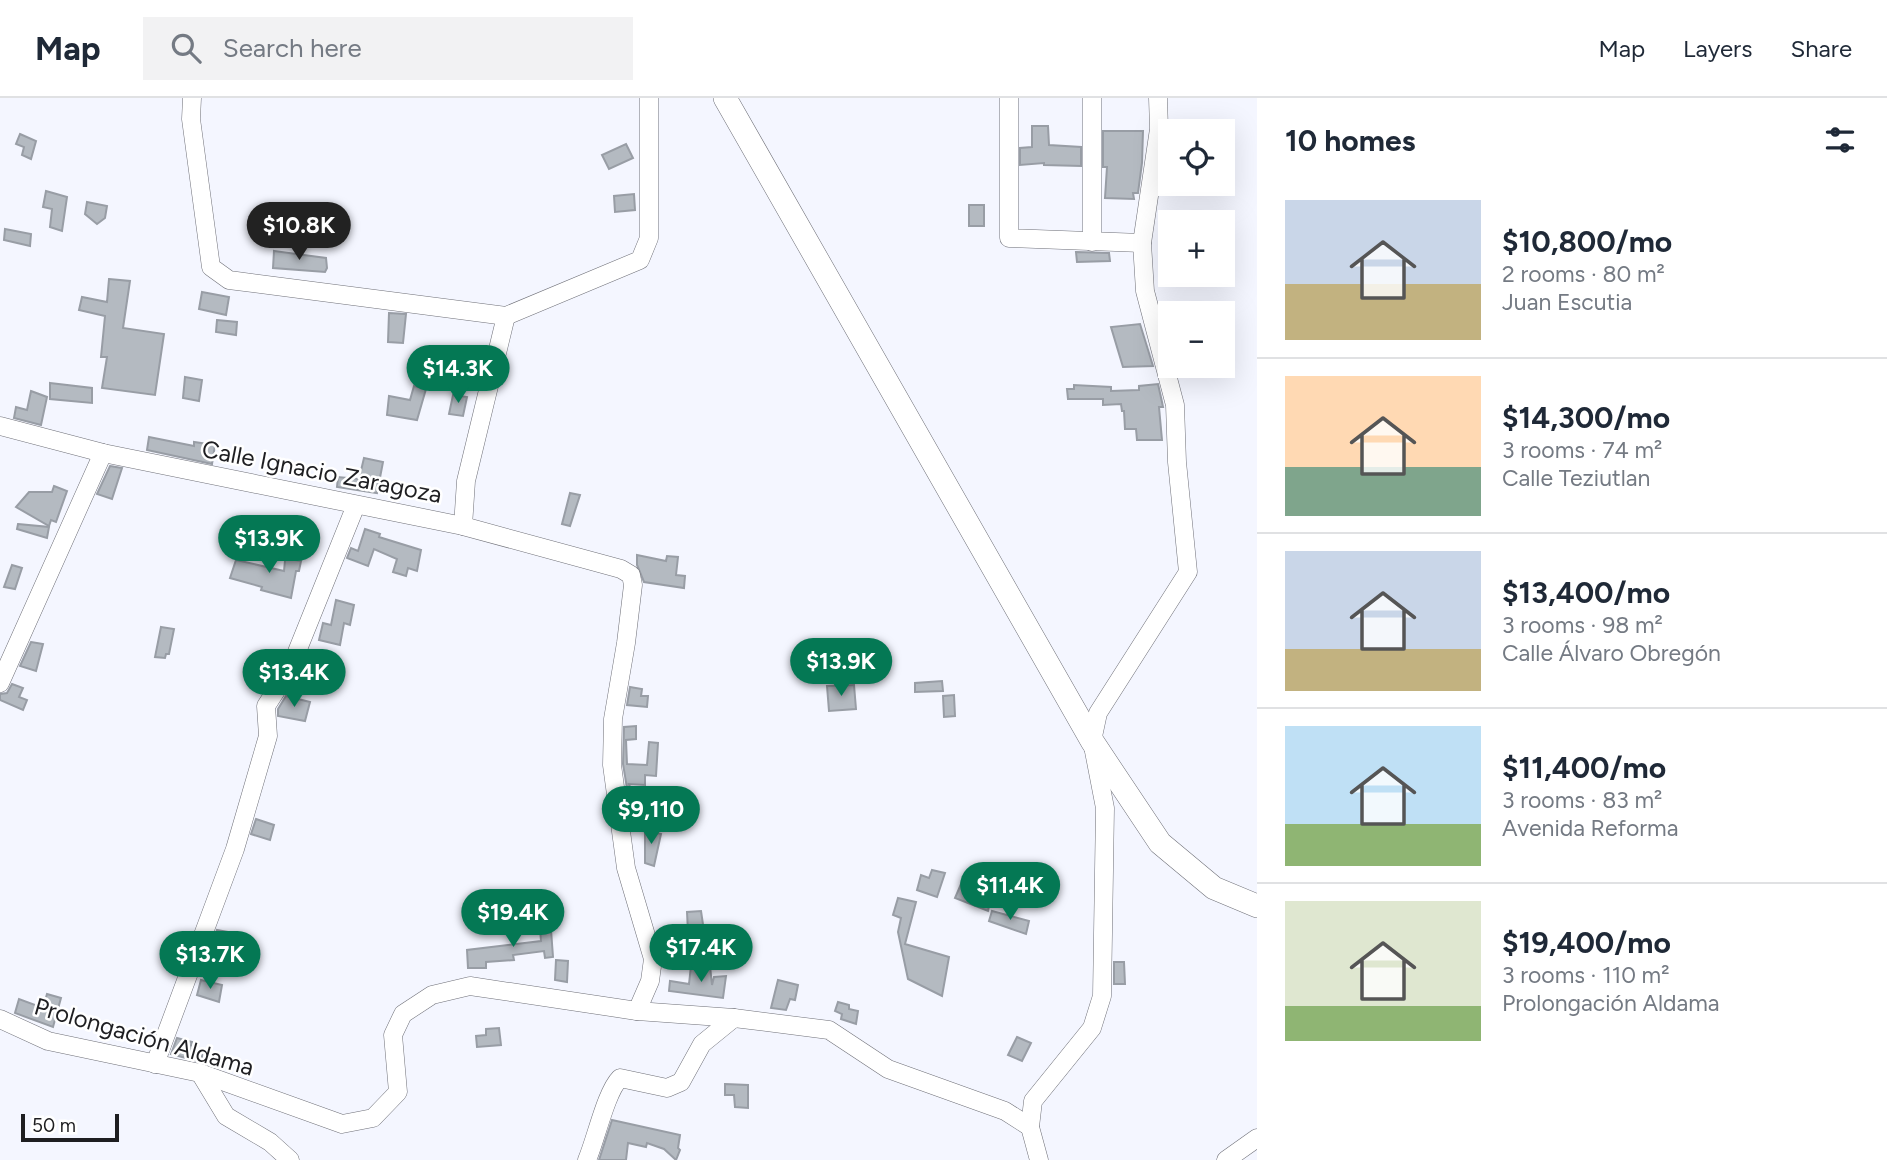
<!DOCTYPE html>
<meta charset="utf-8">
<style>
:root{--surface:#fff;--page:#f2f2f3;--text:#1f2937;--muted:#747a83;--line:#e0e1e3;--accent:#047854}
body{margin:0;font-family:Figtree,sans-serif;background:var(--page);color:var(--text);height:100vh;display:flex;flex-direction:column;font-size:26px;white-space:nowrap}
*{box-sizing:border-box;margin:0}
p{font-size:23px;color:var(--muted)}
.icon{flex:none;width:38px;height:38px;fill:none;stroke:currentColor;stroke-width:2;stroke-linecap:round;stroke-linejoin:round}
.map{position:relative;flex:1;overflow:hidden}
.sheet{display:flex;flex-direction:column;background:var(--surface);width:630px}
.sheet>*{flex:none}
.buttons{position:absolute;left:1158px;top:21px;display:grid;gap:14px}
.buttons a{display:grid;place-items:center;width:77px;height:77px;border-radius:0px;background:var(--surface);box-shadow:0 7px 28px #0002;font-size:35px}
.scale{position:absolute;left:21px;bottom:18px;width:98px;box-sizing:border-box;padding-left:7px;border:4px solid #1e1e21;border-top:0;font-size:19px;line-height:24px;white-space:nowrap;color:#1e1e21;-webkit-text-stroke:5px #fff;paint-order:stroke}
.price{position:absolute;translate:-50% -60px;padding:0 16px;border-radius:24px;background:var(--accent);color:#fff;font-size:23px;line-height:46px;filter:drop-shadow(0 2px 4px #0008)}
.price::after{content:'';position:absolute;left:50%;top:42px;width:21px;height:16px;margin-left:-10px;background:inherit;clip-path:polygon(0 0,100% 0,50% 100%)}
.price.selected{background:#222;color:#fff}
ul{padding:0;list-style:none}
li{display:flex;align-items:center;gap:21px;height:175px;padding:0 28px}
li+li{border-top:2px solid var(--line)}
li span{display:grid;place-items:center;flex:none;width:196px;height:140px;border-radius:0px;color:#555}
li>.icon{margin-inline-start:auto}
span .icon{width:84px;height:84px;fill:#fffc;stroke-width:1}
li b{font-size:30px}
h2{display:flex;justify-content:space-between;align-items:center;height:84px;padding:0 28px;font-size:30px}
header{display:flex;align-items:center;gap:42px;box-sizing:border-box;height:98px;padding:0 35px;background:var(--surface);border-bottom:2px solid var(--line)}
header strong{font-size:33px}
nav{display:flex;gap:38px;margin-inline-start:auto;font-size:24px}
.search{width:490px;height:63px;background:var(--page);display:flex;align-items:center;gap:18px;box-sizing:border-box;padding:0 24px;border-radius:0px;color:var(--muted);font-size:26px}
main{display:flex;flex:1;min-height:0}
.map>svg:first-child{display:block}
</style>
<header>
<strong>Map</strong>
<div class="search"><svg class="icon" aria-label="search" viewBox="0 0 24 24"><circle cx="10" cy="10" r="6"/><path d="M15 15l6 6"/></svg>Search here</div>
<nav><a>Map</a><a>Layers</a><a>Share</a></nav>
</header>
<main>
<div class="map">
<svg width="1257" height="1062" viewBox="0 0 1257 1062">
<rect width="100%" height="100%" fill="#f4f6ff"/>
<g fill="#b4bac1" stroke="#989da5" stroke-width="2">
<polygon points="1032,28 1048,28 1049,47 1081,49 1081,68 1044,67 1044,65 1020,67 1020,50 1032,49"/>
<polygon points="1103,33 1143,33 1142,65 1138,95 1133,95 1134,101 1105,100 1107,69 1103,69"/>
<polygon points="20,36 36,43 31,61 22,57 24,49 16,46"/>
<polygon points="626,46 633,60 609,71 602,57"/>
<polygon points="46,93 67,99 62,133 50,129 52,111 43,109"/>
<polygon points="634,96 635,112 615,114 614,98"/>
<polygon points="87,104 107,108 105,120 97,126 85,116"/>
<rect x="969" y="107" width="15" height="21"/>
<polygon points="5,131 31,136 30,148 4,142"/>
<polygon points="274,153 326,160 327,170 325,174 273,170"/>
<polygon points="1076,154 1109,155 1110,163 1077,164"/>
<polygon points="109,181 130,183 123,230 164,236 155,297 102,290 107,259 101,259 105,218 79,212 82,199 107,204"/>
<polygon points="202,194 229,199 226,217 199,211"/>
<polygon points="389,215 406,216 403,245 388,244"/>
<polygon points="217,222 237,224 236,237 216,234"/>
<polygon points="1140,226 1153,268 1123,269 1111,229"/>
<polygon points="185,279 202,282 199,303 183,300"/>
<polygon points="50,285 92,290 92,305 50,301"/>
<polygon points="1158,286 1162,304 1163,309 1159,309 1162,342 1137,342 1136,331 1125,331 1124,313 1122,313 1121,306 1103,307 1103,301 1068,301 1067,291 1074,291 1074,287 1111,289 1111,293 1139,292 1139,288"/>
<polygon points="414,288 426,291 417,322 387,317 389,298 410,302"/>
<polygon points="31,293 47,299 41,327 14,320 16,309 27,312"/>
<polygon points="453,297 467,299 463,318 449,316"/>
<polygon points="149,339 194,348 194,344 215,347 212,366 147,352"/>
<polygon points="364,360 383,364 377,395 337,389 338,379 359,381"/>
<polygon points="110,368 122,370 112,401 97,396"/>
<polygon points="54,388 67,393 56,424 51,422 49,428 16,409 29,394 52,394"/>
<polygon points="570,395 580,397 570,428 562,426"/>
<polygon points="18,426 49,429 47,440 17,431"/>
<polygon points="365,431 380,436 379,439 421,452 417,473 408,470 406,478 393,474 397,461 374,451 368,468 347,460 351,450 358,453"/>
<polygon points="286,452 296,454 295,462 301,463 299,473 296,473 291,500 261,492 262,489 230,480 236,462 284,473"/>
<polygon points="637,457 666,463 667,458 678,459 676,477 685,478 684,490 644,484 637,467"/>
<polygon points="12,467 22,470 15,491 4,489"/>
<polygon points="336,502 354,507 350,527 344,525 340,547 319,542 323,525 331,527"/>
<polygon points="161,529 174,531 169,556 166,556 165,560 155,559"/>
<polygon points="31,544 43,546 36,573 20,568"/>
<polygon points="260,554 271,557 269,580 257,577"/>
<polygon points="942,583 943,593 915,594 915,585"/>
<polygon points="12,586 23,590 19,599 27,602 23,612 0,602 0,596 7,595"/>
<polygon points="854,587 856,611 829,613 827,588"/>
<polygon points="630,589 642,591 641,598 648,598 647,609 627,607"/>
<polygon points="954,597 955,618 944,619 943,598"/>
<polygon points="286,598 310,604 305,623 278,618 278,611"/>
<polygon points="636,628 636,641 626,642 627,666 647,667 649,644 658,645 656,678 645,677 645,687 629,686 630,689 627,690 623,666 624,629"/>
<polygon points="256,721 274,727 270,742 251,736"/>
<polygon points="645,731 656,732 656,735 661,736 654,768 645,765"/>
<polygon points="932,772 945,775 937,799 917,792 921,777 929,780"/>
<polygon points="964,779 993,789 988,813 955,800"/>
<polygon points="898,800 916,804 905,846 949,859 942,898 908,881 898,834 901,820 893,817"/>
<polygon points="701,813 704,833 688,834 687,814"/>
<polygon points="992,813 1029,823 1026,836 989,823"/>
<polygon points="550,818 553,859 545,860 544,853 513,857 514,862 486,864 486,870 468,870 467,852 541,843 539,819"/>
<polygon points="217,832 234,835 231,856 221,853 222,845 214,843"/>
<polygon points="660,843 685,847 685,860 664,860"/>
<polygon points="556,862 568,863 567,884 555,882"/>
<polygon points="1114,864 1124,864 1125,886 1114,886"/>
<polygon points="691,868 710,868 712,887 714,879 726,878 723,900 669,893 670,883 689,886"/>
<polygon points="201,882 222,887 219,904 197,897"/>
<polygon points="778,882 798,887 795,902 790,901 786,912 771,910"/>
<polygon points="47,896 61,900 53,929 15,915 19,901 43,910"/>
<polygon points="838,904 849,907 849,911 858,913 856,926 841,921 842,916 835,913"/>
<polygon points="499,930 501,947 477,949 476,938 486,937 486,931"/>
<polygon points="1017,939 1031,945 1022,963 1008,957"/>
<polygon points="177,940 192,944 190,951 203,953 201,964 171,956"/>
<polygon points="725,986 748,987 748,1010 735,1009 734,997 725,997"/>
<polygon points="612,1022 680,1037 678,1050 680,1052 676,1062 664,1051 647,1045 646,1049 628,1045 626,1062 599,1062"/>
</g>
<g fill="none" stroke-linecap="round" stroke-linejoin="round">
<g stroke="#6f7078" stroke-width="19">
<g id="minor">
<polyline points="192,0 191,21 211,169 229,182 506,218 640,162 649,140 649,0"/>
<polyline points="1009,0 1009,140 1142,145"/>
<polyline points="1092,144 1092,0"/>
<polyline points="0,328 103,355 463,428 621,471 631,477 633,487 626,545 613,621 612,667 626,770 653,861 650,883 637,913"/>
<polyline points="463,428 466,383 506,218"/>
<polyline points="0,585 103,355"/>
<polyline points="0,921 48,943 200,975 342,1026 373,1020 398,994 393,937 403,916 432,897 470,888 637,913 734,920 829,932 888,971 1005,1013 1030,1029"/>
<polyline points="155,966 235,751 268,638 266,608 290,571 356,407"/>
<polyline points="200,975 226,1018 270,1044 290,1062"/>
<path d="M587,1062C596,1041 606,994 620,980L667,990L681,984L702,946L734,920"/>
<polyline points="1039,1062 1030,1029 1033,1003 1092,930 1102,898 1105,710 1092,643 1098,615 1188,474 1177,364 1175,307 1145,193 1142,145 1159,31 1158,0"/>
<polyline points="1226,1062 1257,1040"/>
</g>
</g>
<g stroke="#6f7078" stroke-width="24">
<polyline id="major" points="725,0 1092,643 1160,745 1214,790 1257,808"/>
</g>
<use href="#minor" stroke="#fff" stroke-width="18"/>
<use href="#major" stroke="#fff" stroke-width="23"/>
</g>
<g text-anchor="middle" stroke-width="5" stroke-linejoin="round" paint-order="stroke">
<g font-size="24" fill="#1e1e21" stroke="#fff">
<text transform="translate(322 374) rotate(11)" y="8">Calle Ignacio Zaragoza</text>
<text transform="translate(144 939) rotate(16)" y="8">Prolongación Aldama</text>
</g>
</g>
</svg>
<div class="buttons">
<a><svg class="icon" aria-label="locate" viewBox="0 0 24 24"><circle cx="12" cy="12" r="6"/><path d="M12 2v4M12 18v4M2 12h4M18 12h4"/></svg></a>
<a>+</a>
<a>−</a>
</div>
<div class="scale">50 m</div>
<b class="price selected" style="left:299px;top:164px">$10.8K</b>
<b class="price" style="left:458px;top:307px">$14.3K</b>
<b class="price" style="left:269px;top:477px">$13.9K</b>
<b class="price" style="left:841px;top:600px">$13.9K</b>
<b class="price" style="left:294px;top:611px">$13.4K</b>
<b class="price" style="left:651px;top:748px">$9,110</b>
<b class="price" style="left:1010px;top:824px">$11.4K</b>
<b class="price" style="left:513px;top:851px">$19.4K</b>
<b class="price" style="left:701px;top:886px">$17.4K</b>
<b class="price" style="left:210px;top:893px">$13.7K</b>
</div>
<section class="sheet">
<h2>10 homes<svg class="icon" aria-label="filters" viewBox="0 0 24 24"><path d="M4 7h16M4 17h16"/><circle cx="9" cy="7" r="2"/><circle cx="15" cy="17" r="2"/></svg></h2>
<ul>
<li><span style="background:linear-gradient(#c9d6e8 60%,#c2b280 0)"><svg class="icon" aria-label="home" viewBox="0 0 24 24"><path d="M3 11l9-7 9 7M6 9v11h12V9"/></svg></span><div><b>$10,800/mo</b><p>2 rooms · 80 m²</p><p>Juan Escutia</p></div></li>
<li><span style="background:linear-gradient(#ffd9b3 65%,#7fa58c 0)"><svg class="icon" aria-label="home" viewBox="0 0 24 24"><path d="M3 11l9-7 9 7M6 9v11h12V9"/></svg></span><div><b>$14,300/mo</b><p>3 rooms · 74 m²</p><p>Calle Teziutlan</p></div></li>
<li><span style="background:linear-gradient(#c9d6e8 70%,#c2b280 0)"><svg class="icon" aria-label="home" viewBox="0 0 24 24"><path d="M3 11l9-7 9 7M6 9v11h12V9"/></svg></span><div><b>$13,400/mo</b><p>3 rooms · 98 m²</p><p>Calle Álvaro Obregón</p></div></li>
<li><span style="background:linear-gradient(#bfe0f5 70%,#8fb573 0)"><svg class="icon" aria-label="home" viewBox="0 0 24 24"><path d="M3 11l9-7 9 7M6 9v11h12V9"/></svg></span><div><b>$11,400/mo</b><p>3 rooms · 83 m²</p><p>Avenida Reforma</p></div></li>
<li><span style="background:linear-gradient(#dfe7d0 75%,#8fb573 0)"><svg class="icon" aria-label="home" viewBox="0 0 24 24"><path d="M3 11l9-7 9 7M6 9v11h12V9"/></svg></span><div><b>$19,400/mo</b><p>3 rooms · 110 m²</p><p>Prolongación Aldama</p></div></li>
</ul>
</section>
</main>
